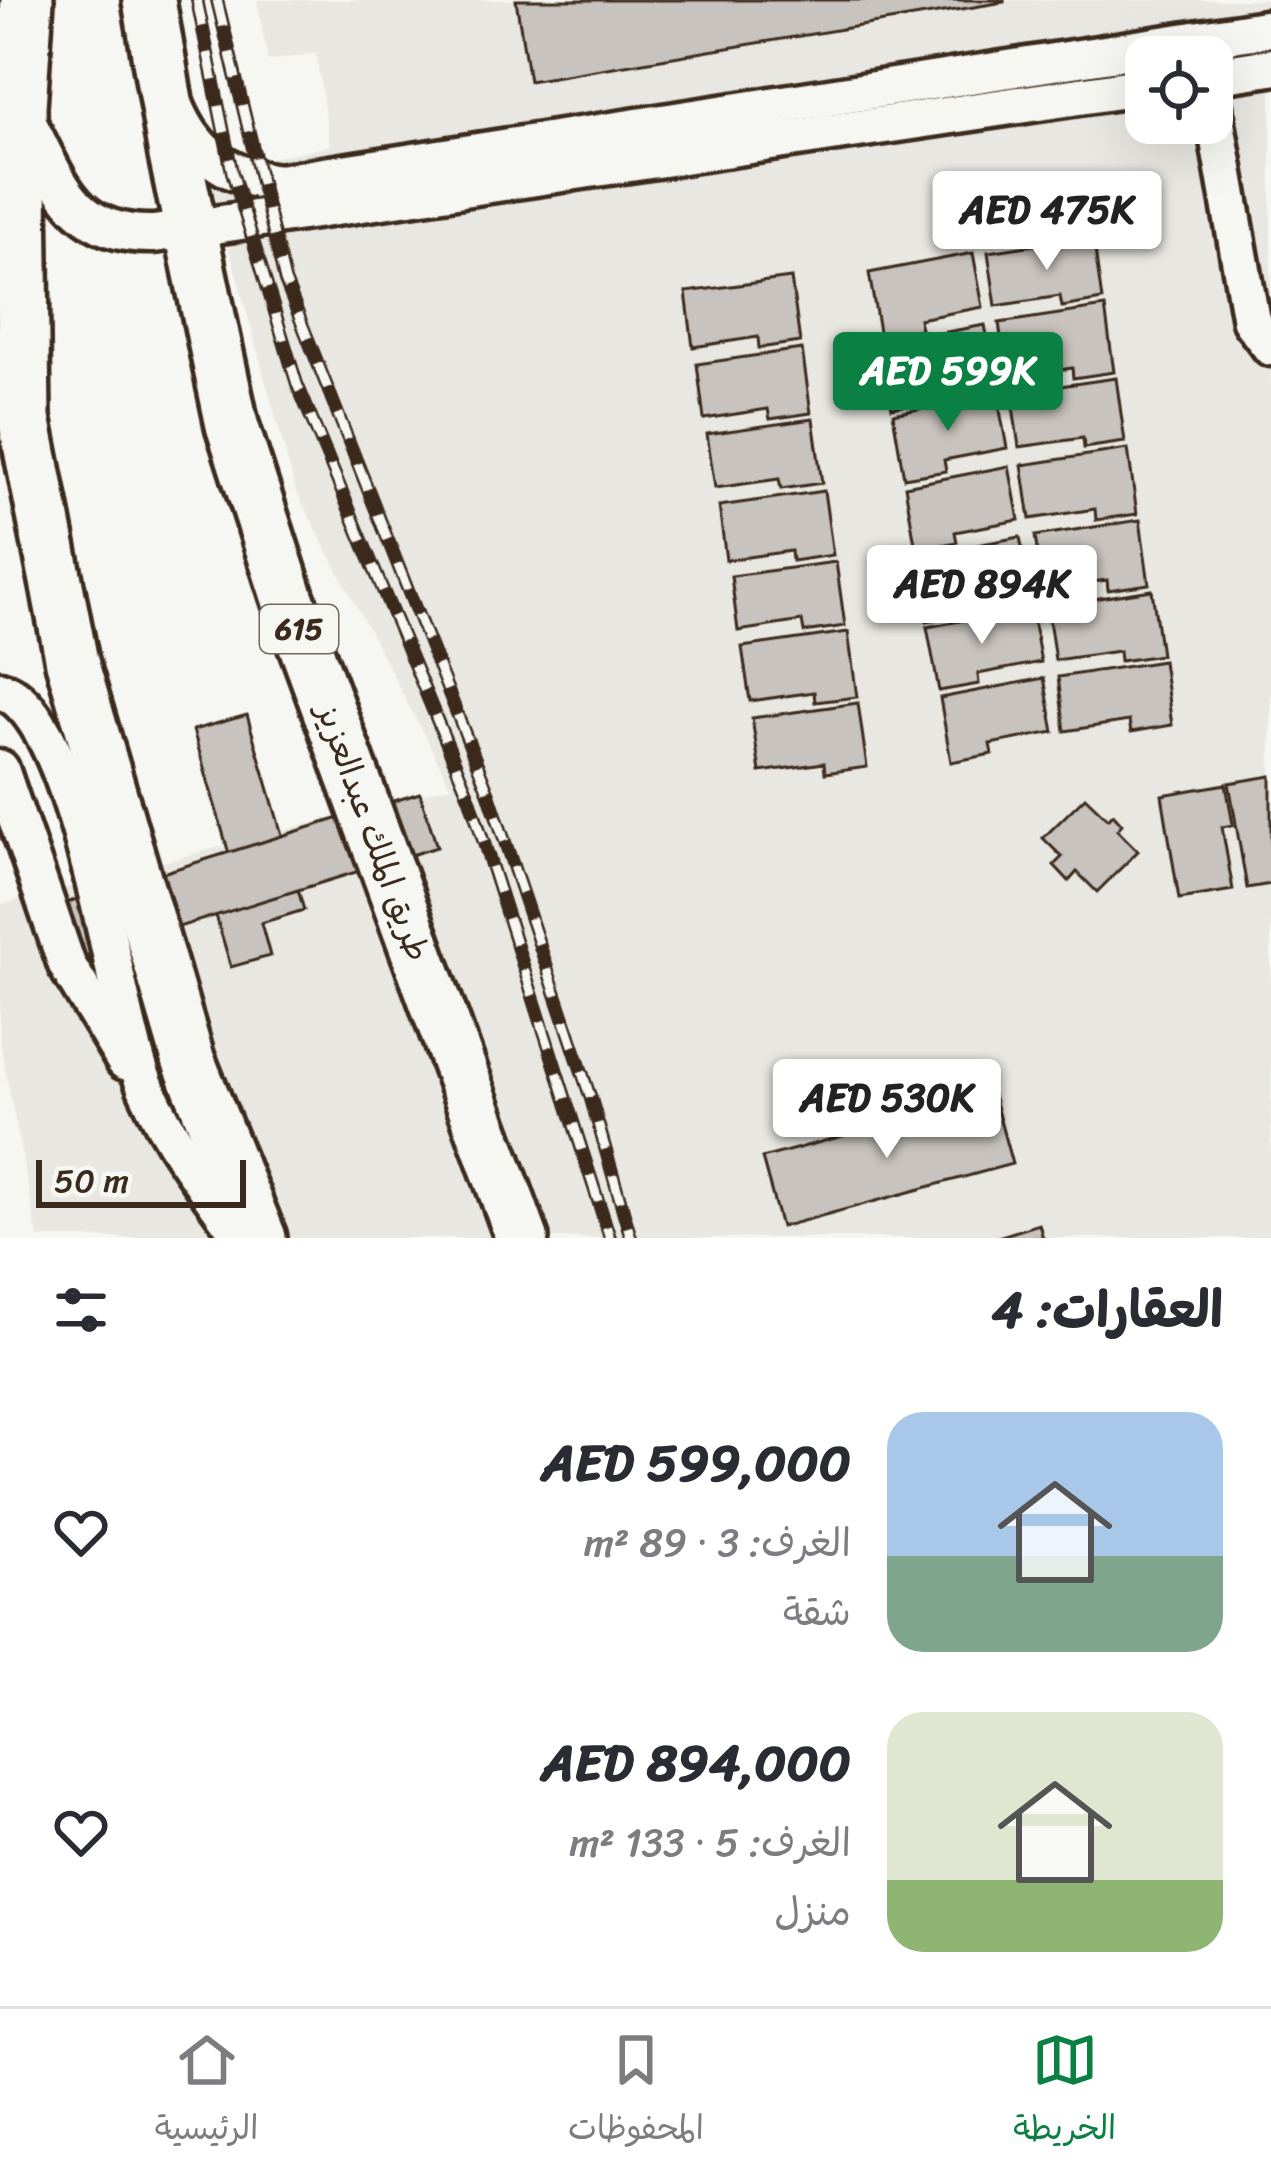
<!DOCTYPE html>
<html lang="ar">
<meta charset="utf-8">
<style>
:root{--surface:#fff;--page:#f2f2f3;--text:#2b2b33;--muted:#7c7c81;--line:#e1e1e2;--accent:#0b8043}
body{margin:0;font-family:Sriracha,"Playpen Sans Arabic",sans-serif;background:var(--page);color:var(--text);direction:rtl;height:100vh;display:flex;flex-direction:column;font-size:45px;white-space:nowrap}
*{box-sizing:border-box;margin:0}
p{font-size:39px;color:var(--muted)}
.icon{flex:none;width:66px;height:66px;fill:none;stroke:currentColor;stroke-width:2;stroke-linecap:round;stroke-linejoin:round}
.map{position:relative;height:1238px;overflow:hidden;direction:ltr}
.details{display:flex;flex-direction:column;background:var(--surface);flex:1}
.details>*{flex:none}
.fabs{position:absolute;left:1125px;top:36px;display:grid;gap:24px}
.fabs a{display:grid;place-items:center;width:108px;height:108px;border-radius:24px;background:var(--surface);box-shadow:0 12px 48px #0002;font-size:60px}
.scale{position:absolute;left:36px;bottom:30px;width:210px;box-sizing:border-box;padding-left:12px;border:6px solid #3b2a1e;border-top:0;font-size:33px;line-height:42px;white-space:nowrap;color:#3b2a1e;-webkit-text-stroke:9px #f6f6f2;paint-order:stroke}
.price{position:absolute;translate:-50% -102px;padding:0 27px;border-radius:12px;background:#fff;color:#222;font-size:39px;line-height:78px;filter:drop-shadow(0 3px 6px #0008)}
.price::after{content:'';position:absolute;left:50%;top:72px;width:36px;height:27px;margin-left:-18px;background:inherit;clip-path:polygon(0 0,100% 0,50% 100%)}
.price.on{background:var(--accent);color:#fff}
ul{padding:0;list-style:none}
li{display:flex;align-items:center;gap:36px;height:300px;padding:0 48px}
li span{display:grid;place-items:center;flex:none;width:336px;height:240px;border-radius:36px;color:#555}
li>.icon{margin-inline-start:auto}
span .icon{width:144px;height:144px;fill:#fffc;stroke-width:1}
li b{font-size:51px}
h2{display:flex;justify-content:space-between;align-items:center;height:144px;padding:0 48px;font-size:51px}
.tab-bar{display:flex;justify-content:space-around;align-items:center;height:168px;border-top:3px solid var(--line);background:var(--surface);font-size:33px;color:var(--muted)}
.tab-bar a{display:grid;justify-items:center;gap:6px}
.tab-bar .on{color:var(--accent)}
.map>svg:first-child{display:block}
</style>
<div class="map">
<svg width="1271" height="1238" viewBox="0 0 1271 1238">
<rect width="100%" height="100%" fill="#f6f6f2"/>
<filter id="ink" filterUnits="userSpaceOnUse"><feTurbulence type="fractalNoise" baseFrequency=".00833" numOctaves="2"/><feDisplacementMap in="SourceGraphic" scale="24" xChannelSelector="R" yChannelSelector="G"/><feConvolveMatrix kernelMatrix="1 2 1 2 8 2 1 2 1" color-interpolation-filters="sRGB"/></filter>
<g filter="url(#ink)">
<path fill="#e8e7e2" fill-rule="evenodd" d="M257,0H1271V1238H38L0,1042V905L451,786L296,491L208,171L330,146L316,53L268,61ZM1146,57H1212V123H1146Z"/>
<g fill="#c8c3be" stroke="#3b2a1e" stroke-width="3">
<polygon points="516,0 1004,0 1004,2 529,81"/>
<polygon points="1093,236 1102,300 1062,307 1060,296 996,306 988,252"/>
<polygon points="973,253 983,307 919,319 921,329 880,337 869,273"/>
<polygon points="791,278 800,342 759,348 758,337 693,347 686,292"/>
<polygon points="1105,307 1114,372 1073,378 1072,368 1007,378 999,323"/>
<polygon points="985,325 995,378 932,391 933,401 892,408 881,344"/>
<polygon points="802,349 811,413 770,419 768,409 704,419 697,364"/>
<polygon points="1116,378 1125,442 1084,448 1083,438 1019,447 1011,393"/>
<polygon points="997,394 1007,448 944,460 946,471 904,478 893,414"/>
<polygon points="813,419 822,483 781,489 779,479 715,488 707,434"/>
<polygon points="1128,449 1137,514 1096,520 1095,509 1030,519 1022,465"/>
<polygon points="1009,466 1019,520 955,532 957,542 916,550 905,486"/>
<polygon points="824,491 833,555 792,561 791,551 726,560 719,506"/>
<polygon points="1140,520 1149,584 1108,590 1107,580 1043,589 1035,536"/>
<polygon points="1020,537 1030,591 966,603 968,613 927,621 916,556"/>
<polygon points="836,562 845,626 804,632 802,621 738,631 731,576"/>
<polygon points="1152,590 1161,655 1120,661 1119,651 1055,660 1047,606"/>
<polygon points="1031,608 1041,662 978,674 979,684 939,691 927,627"/>
<polygon points="848,632 857,697 815,702 814,692 750,701 742,647"/>
<polygon points="1163,661 1172,725 1131,732 1129,721 1065,731 1058,677"/>
<polygon points="1044,678 1054,732 990,744 992,754 951,762 940,698"/>
<polygon points="858,703 867,767 825,773 824,763 760,772 752,718"/>
<polygon points="247,715 304,910 261,923 270,956 231,967 201,865 230,857 193,730"/>
<polygon points="1271,776 1271,884 1247,888 1229,783"/>
<polygon points="1226,784 1233,825 1222,827 1233,890 1179,899 1162,795"/>
<polygon points="420,793 437,847 72,960 56,906"/>
<polygon points="1085,797 1108,819 1113,814 1122,824 1117,830 1138,851 1097,892 1077,872 1069,881 1054,865 1062,857 1043,838"/>
<polygon points="993,1095 1012,1164 781,1227 762,1158"/>
<polygon points="1039,1224 1043,1238 995,1238"/>
</g>
<g fill="none" stroke-linecap="round" stroke-linejoin="round">
<g stroke="#3b2a1e" stroke-width="45">
<g id="minor">
<polyline points="1212,76 1271,67"/>
<polyline points="1212,101 1251,321 1271,347"/>
<path d="M175,106C195,155 228,177 279,183L1271,28"/>
<path d="M24,116C59,180 70,236 154,234L1146,86"/>
<path d="M0,690C78,711 113,1000 141,1075C163,1135 206,1186 242,1238"/>
<polyline points="0,769 67,965 125,1061"/>
</g>
</g>
<g stroke="#3b2a1e" stroke-width="60">
<g id="highway">
<polyline points="27,0 20,107 24,418 72,662 188,1059 260,1238"/>
<polyline points="149,0 175,155 232,425 288,599 522,1238"/>
</g>
</g>
<use href="#minor" stroke="#f6f6f2" stroke-width="36"/>
<use href="#highway" stroke="#f6f6f2" stroke-width="51"/>
<g stroke="#3b2a1e" stroke-width="14">
<g id="rail">
<polyline points="197,0 232,172 297,384 470,799 610,1238"/>
<polyline points="217,0 285,281 489,794 591,1099 631,1238"/>
</g>
</g>
<use href="#rail" stroke="#f6f6f2" stroke-width="9" stroke-dasharray="27" stroke-linecap="butt"/>
</g>
</g>
<g text-anchor="middle" stroke-width="9" stroke-linejoin="round" paint-order="stroke">
<rect fill="#f6f6f2" stroke="#73675e" stroke-width="3" x="260" y="605" width="78" height="48" rx="9"/>
<g font-size="30" font-weight="bold" fill="#3b2a1e">
<text x="299" y="639">615</text>
</g>
<g font-size="33" fill="#3b2a1e" stroke="#f6f6f2">
<text transform="translate(374 832) rotate(70)" y="12">طريق الملك عبدالعزيز</text>
</g>
</g>
</svg>
<div class="fabs">
<a><svg class="icon" aria-label="locate" viewBox="0 0 24 24"><circle cx="12" cy="12" r="6"/><path d="M12 2v4M12 18v4M2 12h4M18 12h4"/></svg></a>
</div>
<div class="scale">50 m</div>
<b class="price" style="left:1047px;top:273px">AED 475K</b>
<b class="price on" style="left:948px;top:434px">AED 599K</b>
<b class="price" style="left:982px;top:647px">AED 894K</b>
<b class="price" style="left:887px;top:1161px">AED 530K</b>
</div>
<section class="details">
<h2>العقارات: 4<svg class="icon" aria-label="filters" viewBox="0 0 24 24"><path d="M4 7h16M4 17h16"/><circle cx="9" cy="7" r="2"/><circle cx="15" cy="17" r="2"/></svg></h2>
<ul>
<li><span style="background:linear-gradient(#a9c7e8 60%,#7fa58c 0)"><svg class="icon" aria-label="home" viewBox="0 0 24 24"><path d="M3 11l9-7 9 7M6 9v11h12V9"/></svg></span><div><b>AED 599,000</b><p>الغرف: 3 · 89 m²</p><p>شقة</p></div><svg class="icon" aria-label="heart" viewBox="0 0 24 24"><path d="M12 20l-8-8c-3-5 5-10 8-4 3-6 11-1 8 4z"/></svg></li>
<li><span style="background:linear-gradient(#dfe7d0 70%,#8fb573 0)"><svg class="icon" aria-label="home" viewBox="0 0 24 24"><path d="M3 11l9-7 9 7M6 9v11h12V9"/></svg></span><div><b>AED 894,000</b><p>الغرف: 5 · 133 m²</p><p>منزل</p></div><svg class="icon" aria-label="heart" viewBox="0 0 24 24"><path d="M12 20l-8-8c-3-5 5-10 8-4 3-6 11-1 8 4z"/></svg></li>
</ul>
</section>
<nav class="tab-bar">
<a class="on"><svg class="icon" aria-label="map" viewBox="0 0 24 24"><path d="M3 6l6-2 6 2 6-2v14l-6 2-6-2-6 2zM9 4v14M15 6v14"/></svg>الخريطة</a>
<a><svg class="icon" aria-label="saved" viewBox="0 0 24 24"><path d="M7 4h10v16l-5-4-5 4z"/></svg>المحفوظات</a>
<a><svg class="icon" aria-label="home" viewBox="0 0 24 24"><path d="M3 11l9-7 9 7M6 9v11h12V9"/></svg>الرئيسية</a>
</nav>
